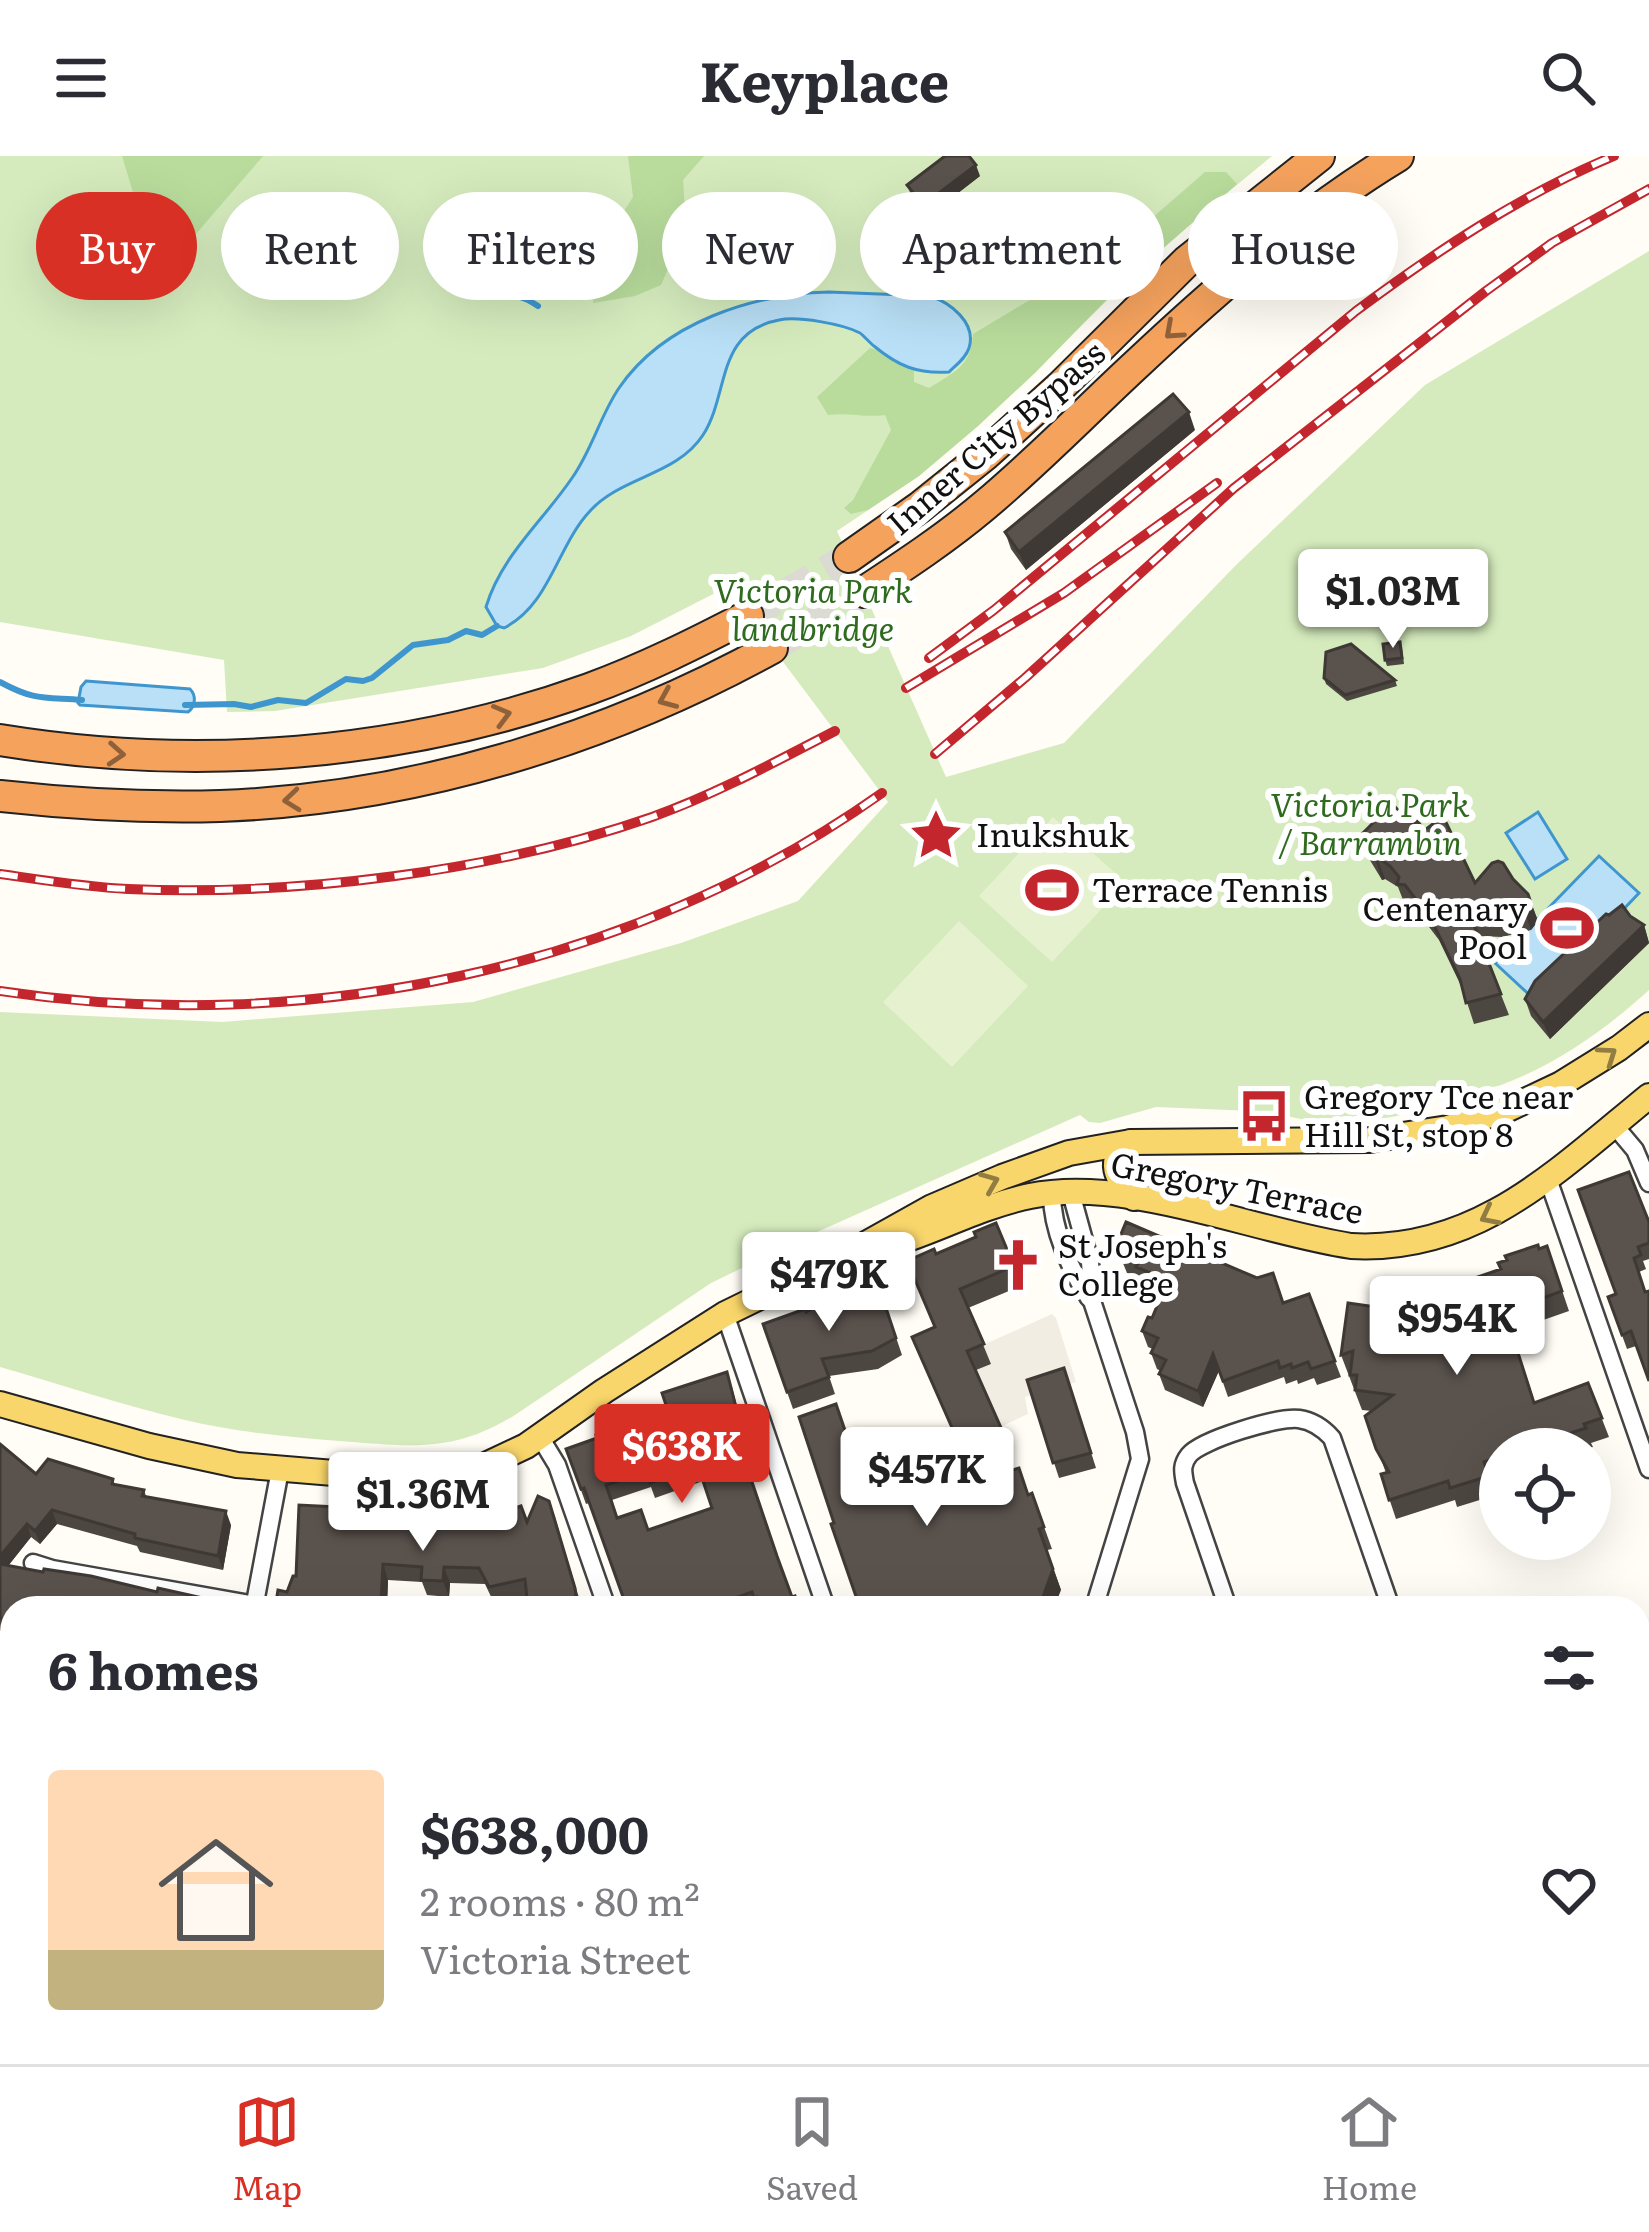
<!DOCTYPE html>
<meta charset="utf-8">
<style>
:root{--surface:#fff;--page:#f2f2f3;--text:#2b2b33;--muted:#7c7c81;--line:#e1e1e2;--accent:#d93025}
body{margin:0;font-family:Literata,serif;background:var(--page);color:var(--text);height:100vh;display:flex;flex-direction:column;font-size:45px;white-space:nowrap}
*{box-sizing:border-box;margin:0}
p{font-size:39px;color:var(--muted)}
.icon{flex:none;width:66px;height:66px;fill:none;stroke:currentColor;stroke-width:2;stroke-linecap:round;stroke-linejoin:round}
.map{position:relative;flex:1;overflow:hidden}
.panel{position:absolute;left:0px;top:1440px;width:1650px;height:468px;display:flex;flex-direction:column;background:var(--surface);border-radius:36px 36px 0 0;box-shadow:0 12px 48px #0002}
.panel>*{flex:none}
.top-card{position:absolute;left:36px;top:36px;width:1578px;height:108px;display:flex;gap:24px}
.tools{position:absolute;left:1479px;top:1272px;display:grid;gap:24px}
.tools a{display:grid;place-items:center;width:132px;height:132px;border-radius:50%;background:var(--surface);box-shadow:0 12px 48px #0002;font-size:60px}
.price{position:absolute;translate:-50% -102px;padding:0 27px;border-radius:12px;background:#fff;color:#222;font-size:39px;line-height:78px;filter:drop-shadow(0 3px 6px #0008)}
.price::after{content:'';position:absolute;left:50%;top:72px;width:36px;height:27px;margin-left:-18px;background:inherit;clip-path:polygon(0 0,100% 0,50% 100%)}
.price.active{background:var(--accent);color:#fff}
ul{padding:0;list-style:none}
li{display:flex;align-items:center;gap:36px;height:300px;padding:0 48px}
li+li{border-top:3px solid var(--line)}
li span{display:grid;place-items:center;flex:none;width:336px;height:240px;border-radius:12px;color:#555}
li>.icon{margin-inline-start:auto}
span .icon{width:144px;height:144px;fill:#fffc;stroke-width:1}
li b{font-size:51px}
h2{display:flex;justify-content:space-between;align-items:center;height:144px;padding:0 48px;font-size:51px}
.tag{padding:0 42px;border-radius:54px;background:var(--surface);box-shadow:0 12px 48px #0002;font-size:42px;line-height:108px}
.tag.active{background:var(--accent);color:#fff}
header{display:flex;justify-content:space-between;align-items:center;height:156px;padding:0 48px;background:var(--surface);font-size:54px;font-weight:700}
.tabs{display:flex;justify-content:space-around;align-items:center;height:168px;border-top:3px solid var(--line);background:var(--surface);font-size:33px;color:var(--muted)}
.tabs a{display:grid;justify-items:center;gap:6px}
.tabs .active{color:var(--accent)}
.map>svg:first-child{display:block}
</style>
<header><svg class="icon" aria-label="menu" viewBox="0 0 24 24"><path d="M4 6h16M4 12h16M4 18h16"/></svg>Keyplace<svg class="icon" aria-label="search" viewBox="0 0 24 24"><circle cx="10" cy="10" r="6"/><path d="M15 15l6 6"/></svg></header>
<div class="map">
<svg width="1649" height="1908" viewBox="0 0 1649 1908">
<rect width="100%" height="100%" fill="#fffdf5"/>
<g fill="#d5ebbd">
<path d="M0,0H1272L1164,89L978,270L919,320L837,375L946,621L1064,587L1236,409L1425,229L1649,95V834C1605,874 1557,908 1501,929C1483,935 1450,932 1437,940C1428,944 1424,952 1414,955C1382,967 1307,971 1277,956L1156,951L1100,967L1089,966L1080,959L808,1080L711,1127L515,1259C452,1298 409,1290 339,1285C287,1281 236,1276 185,1264C123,1249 62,1229 0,1211V856L222,866L473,846L681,787L798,745L888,646L727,431L631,480L543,512L275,555L227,556L224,504L0,466Z"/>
<polygon points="1649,1642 1649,1799 1638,1771 1638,1646"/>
<polygon points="1649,1814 1649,1908 1570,1908 1566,1896 1638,1896 1638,1818"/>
</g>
<g fill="#b9dc9c">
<polygon points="122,0 263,0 146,136 142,66"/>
<polygon points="628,0 704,0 683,24 686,71 661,129 635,140 593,147 596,118 618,94 612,74 633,41"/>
<path d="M1205,16H1226L1237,28L1120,130L1035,217L978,270L919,320L868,354L851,358L844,352L853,344L891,274L885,259C865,262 848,256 828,259L817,241L870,192L896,198L914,214V226L929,232C955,216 971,210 973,178L1121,89Z"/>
</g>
<g fill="#e6f2cf">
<polygon points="1053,661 1126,727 1052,806 979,740"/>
<polygon points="959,765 1028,830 952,911 883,846"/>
</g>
<polygon fill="#f1ede2" points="1052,1158 1056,1162 1076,1226 1025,1241 1028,1258 1000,1271 974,1215 983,1189"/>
<g fill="#b9e0f7" stroke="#3f96cf" stroke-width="3">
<path d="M829,136L929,140C950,146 977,167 969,192C966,202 956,209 949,216C917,218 898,210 874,190C872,189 862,178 860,177C843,168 798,160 779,164C715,176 730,237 703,279C676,320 622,320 590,355C557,390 550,449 504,472L497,470L486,451C501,400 543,365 572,322C592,294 600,260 619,232C664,166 753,138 829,136Z"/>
<path d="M86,525L190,533C197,540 195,551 188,556L80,549L78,547L81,531Z"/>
<polygon points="1538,656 1567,703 1535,723 1506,677"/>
<polygon points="1599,700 1639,737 1536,845 1495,807"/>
</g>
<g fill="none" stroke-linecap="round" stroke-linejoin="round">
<g stroke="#3f96cf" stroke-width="6">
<path d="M468,82L485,100L484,107L475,119L489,137L497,141C514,138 523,140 538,150"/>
<polyline points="451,96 475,119"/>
<path d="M0,526C35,545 44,541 82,544"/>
<polyline points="185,549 234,548 251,551 278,544 306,547 346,523 363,525 372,522 413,489 448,484 466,475 482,479 497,470"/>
</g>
<g stroke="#dbdad3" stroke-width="30" stroke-dasharray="30 15" stroke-linecap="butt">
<polyline points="748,460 849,401"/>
<polyline points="772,492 864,436"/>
</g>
<g stroke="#444" stroke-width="21">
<g id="minor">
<polyline points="1614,969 1635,994 1649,1027"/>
<polyline points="1548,1023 1649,1313"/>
<polyline points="1071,1037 1090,1106 1093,1148 1135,1276 1140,1303 1094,1452"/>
<path d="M1052,1038C1052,1074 1070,1113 1089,1142"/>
<polyline points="725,1158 826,1452"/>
<polyline points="540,1281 557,1309 607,1452"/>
<polyline points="33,1407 52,1413 255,1449"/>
<polyline points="254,1452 280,1314"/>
<path d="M1228,1452L1185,1327C1183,1316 1181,1309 1189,1299C1201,1284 1279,1260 1299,1263C1313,1265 1323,1272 1332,1282L1391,1452"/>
<polyline points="0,1696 12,1705"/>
<polyline points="199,1896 214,1908"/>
<polyline points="432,1896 440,1908"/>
<polyline points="591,1896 595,1908"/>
<polyline points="971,1896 975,1908"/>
<polyline points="1536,1896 1540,1908"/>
<polyline points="76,1908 86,1896"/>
<polyline points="1120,1908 1122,1896"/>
</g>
</g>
<g stroke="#333" stroke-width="28">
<g id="secondary">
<polyline points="1638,1600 1649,1597"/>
<polyline points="1638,1619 1649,1615"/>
<polyline points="729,1908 764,1896"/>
<polyline points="783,1908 819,1896"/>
</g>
</g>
<g stroke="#222" stroke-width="28">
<g id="primary">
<path d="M1131,986C1105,1005 1117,1022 1134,1042"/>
<path d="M880,1092C931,1078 977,1051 1030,1040C1128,1020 1252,1075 1351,1090C1477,1097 1558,1014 1649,940"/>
<polyline points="0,1248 149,1290 237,1309 394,1322 427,1322 473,1315 526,1290 604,1235 725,1158 848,1098 932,1051 1002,1021 1069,997 1131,986 1370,984 1448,972 1506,954 1561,928 1619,892 1649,869"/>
</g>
</g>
<g stroke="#222" stroke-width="34">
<g id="motorway">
<polyline points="849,401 920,351 986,298 1062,229 1187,105 1319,0"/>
<path d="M864,436C905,409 946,382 984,350C1038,305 1087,254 1139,206C1219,131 1304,57 1398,0"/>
<path d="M0,584C196,616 402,600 589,533C644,513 696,487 748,460"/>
<path d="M0,640C73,648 147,652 220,650C412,643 605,584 772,492"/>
</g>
</g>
<use href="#minor" stroke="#fff" stroke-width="16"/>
<use href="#secondary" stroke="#fff6b0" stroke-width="24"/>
<use href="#primary" stroke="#f9d66b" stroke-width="24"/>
<use href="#motorway" stroke="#f5a25d" stroke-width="30"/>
<g stroke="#c4262e" stroke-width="10">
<g id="rail">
<path d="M929,502L994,454L1356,155C1437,95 1520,39 1614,0"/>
<polyline points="906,532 1064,437 1217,327"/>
<polyline points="935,598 1025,522 1234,332 1486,135 1552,87 1649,33"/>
<path d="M0,718C42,724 85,731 128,733C295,740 494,716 652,661C716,638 775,606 835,575"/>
<path d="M0,835C302,881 631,815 882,637"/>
</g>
</g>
<use href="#rail" stroke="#fff" stroke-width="6" stroke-dasharray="18" stroke-linecap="butt"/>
</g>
<g fill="#4d4742" fill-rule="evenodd">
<polygon points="980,20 927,61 912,41 907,29"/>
<polygon points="1195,274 1026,414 1011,393 1005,376"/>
<polygon points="1402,492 1404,508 1387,510 1385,504"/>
<polygon points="1324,522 1395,524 1397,530 1347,545 1326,528"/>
<polygon points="1360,680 1475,727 1513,723 1528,738 1538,765 1531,774 1502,781 1478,780 1509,859 1474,868 1463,834 1439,784 1413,750 1405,749 1398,731 1385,723 1382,724 1368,701"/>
<polygon points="1609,759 1630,760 1644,769 1649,787 1550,883 1531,860 1525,843"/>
<polygon points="1649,1066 1649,1103 1643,1105 1646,1113 1639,1116 1636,1190 1627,1193 1608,1141 1616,1138"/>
<polygon points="1116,1090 1284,1147 1309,1138 1341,1221 1317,1229 1314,1222 1298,1228 1297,1224 1286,1228 1284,1221 1228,1241 1219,1215 1203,1251 1165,1234 1159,1218 1161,1215 1157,1213 1151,1197 1153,1193 1148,1191 1142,1175 1152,1162 1163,1136 1142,1127 1141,1122 1127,1117"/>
<polygon points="1547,1090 1569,1155 1512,1175 1535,1247 1588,1227 1609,1281 1591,1287 1593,1291 1587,1293 1500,1293 1500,1322 1491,1325 1496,1339 1457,1351 1455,1344 1396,1363 1381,1318 1386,1317 1365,1260 1372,1255 1362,1254 1341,1199 1376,1151 1438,1149 1501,1113"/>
<polygon points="936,1098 1014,1110 1021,1130 968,1152 991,1208 976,1214 1009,1293 968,1311 912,1181 934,1171 907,1105"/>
<polygon points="878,1128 902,1199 878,1213 829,1220 835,1238 793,1253 763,1168 806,1156"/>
<polygon points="1064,1212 1096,1312 1059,1322 1027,1224"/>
<path d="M732,1231L743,1273L735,1276L781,1412L792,1441L799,1452H627L589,1347L586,1348L566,1293ZM703,1325L712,1352L648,1374L618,1362L612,1344L651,1331L655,1342Z"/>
<polygon points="0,1288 36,1318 113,1323 115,1329 144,1334 146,1340 231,1369 223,1414 140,1396 137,1390 57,1368 40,1388 31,1381 8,1410 207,1443 12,1452 12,1477 0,1475"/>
<polygon points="851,1292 916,1344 1032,1337 1052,1393 1047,1394 1061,1434 834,1367"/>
<polygon points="549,1345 581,1448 527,1440 494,1447 485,1428 450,1427 449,1441 427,1439 422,1426 388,1424 387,1446 287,1436 296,1420 365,1354 460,1370 527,1366"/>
<polygon points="0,1578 12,1588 12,1661 0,1652"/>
<polygon points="304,1896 398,1896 417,1908 324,1908 309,1896 307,1898"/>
<polygon points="612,1896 650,1896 651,1899 625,1908 616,1908"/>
<polygon points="1284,1896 1372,1896 1374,1908 1322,1908 1319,1905"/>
<polygon points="1410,1896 1475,1896 1439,1908 1414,1908"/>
</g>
<g fill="#3f3936">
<polygon points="976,9 980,20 927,61 923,49"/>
<polygon points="1189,256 1195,274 1026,414 1019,396"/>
<polygon points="1377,701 1385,723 1382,724 1375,703"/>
<polygon points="1530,744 1538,765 1531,774 1524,753"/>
<polygon points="1644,769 1649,787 1550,883 1543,866"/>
<polygon points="1213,1198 1219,1214 1203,1251 1198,1235"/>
<polygon points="549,1345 555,1361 581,1452 577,1452"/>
<polygon points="52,1354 57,1368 40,1388 35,1375"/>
<polygon points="226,1355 231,1369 223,1414 218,1400"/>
<polygon points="27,1368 31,1381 0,1420 0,1400"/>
<polygon points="1039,1373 1061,1434 1054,1452 1039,1452"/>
<polygon points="383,1408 388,1424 387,1452 381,1446"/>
<polygon points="444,1411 450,1427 449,1441 443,1425"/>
<polygon points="12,1533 12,1551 0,1566 0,1548"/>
<polygon points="12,1853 12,1896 21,1896 18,1900 21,1908 0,1908 0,1867"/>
<polygon points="1088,1896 1095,1896 1092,1908 1086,1908"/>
<polygon points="1365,1896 1372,1896 1374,1908 1366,1908"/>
</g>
<g fill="#5a524d" stroke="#3f3936" stroke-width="3" fill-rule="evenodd">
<polygon points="945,0 969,0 976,9 923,49 907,29"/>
<polygon points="1173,238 1189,256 1019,396 1005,376"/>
<polygon points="1400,486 1402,502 1385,504 1383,488"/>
<polygon points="1351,488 1395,524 1345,539 1324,522 1326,496"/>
<polygon points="1392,648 1413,668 1417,665 1425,674 1443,660 1475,727 1492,707 1498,705 1503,707 1513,723 1528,738 1530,744 1524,753 1494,760 1470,759 1501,838 1466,847 1460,823 1431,763 1405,729 1397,728 1399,721 1390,710 1377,701 1375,703 1360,680"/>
<polygon points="1622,749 1630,760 1644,769 1543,866 1525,843 1535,825 1606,758 1609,759"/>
<polygon points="1629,1016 1649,1066 1649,1087 1638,1091 1641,1099 1634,1102 1645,1136 1649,1135 1649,1225 1631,1175 1622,1179 1608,1141 1616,1138 1578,1034"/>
<polygon points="1126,1066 1257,1122 1273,1117 1283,1147 1309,1138 1335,1205 1311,1213 1308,1206 1292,1212 1291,1208 1280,1212 1278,1205 1223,1225 1213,1198 1198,1235 1159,1218 1166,1204 1151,1197 1158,1182 1142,1175 1148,1161 1152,1162 1168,1124 1136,1111 1138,1108 1121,1101 1125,1093 1116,1090"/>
<polygon points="996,1067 1014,1110 960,1133 984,1188 967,1195 1002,1274 961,1292 912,1181 935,1171 907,1105 934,1093 936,1098 976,1081 974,1076"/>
<polygon points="1538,1089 1539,1093 1547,1090 1562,1135 1505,1156 1534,1247 1588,1227 1602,1262 1584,1268 1586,1272 1522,1293 1500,1293 1500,1300 1484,1306 1489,1320 1450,1332 1448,1325 1389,1344 1381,1318 1389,1316 1376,1293 1365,1260 1393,1239 1355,1234 1357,1219 1350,1219 1353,1195 1341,1199 1348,1147 1376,1151 1377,1147 1383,1148 1384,1142 1438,1149 1434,1136 1501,1113 1498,1107 1507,1104 1505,1100"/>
<polygon points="878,1128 896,1182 872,1195 822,1203 829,1221 787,1236 763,1168 805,1153 806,1156 845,1135"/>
<polygon points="1064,1212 1091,1297 1053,1307 1027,1224"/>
<path d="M727,1216L738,1259L730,1261L777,1400L792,1441L795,1440L799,1452H761L757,1441L754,1442L752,1436L724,1446L726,1452H652L655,1446L636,1452H627L584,1332L581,1333L566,1293L597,1282L596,1279L626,1269L625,1266L667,1252L662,1237ZM698,1310L712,1352L648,1374L641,1354L617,1362L606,1329L646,1316L650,1327Z"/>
<polygon points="836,1248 851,1292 893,1278 915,1344 1019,1312 1028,1339 1032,1337 1044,1371 1039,1373 1053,1413 1039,1452 860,1452 831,1368 834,1367 799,1261"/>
<polygon points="0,1288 36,1318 48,1303 113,1323 112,1328 144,1334 142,1340 226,1355 218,1400 135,1382 135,1378 52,1354 35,1375 27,1368 0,1400"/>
<polygon points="538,1340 549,1345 575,1432 577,1452 528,1452 525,1423 489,1431 479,1412 444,1411 443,1425 421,1424 422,1411 383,1408 381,1446 395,1446 395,1452 275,1452 278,1434 287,1436 293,1420 296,1420 299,1349 338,1351 338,1346 363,1348 362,1354 456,1360 456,1372 521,1350 527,1366"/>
<polygon points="0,1408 43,1416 44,1413 91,1420 157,1436 158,1432 207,1443 206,1452 12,1452 12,1464 0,1462"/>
<polygon points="0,1499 12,1509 12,1533 0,1548"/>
<polygon points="0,1578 12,1588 12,1653 0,1643"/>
<polygon points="0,1745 12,1755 12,1853 0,1867 8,1873 0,1883"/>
<polygon points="122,1896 167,1896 178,1908 112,1908"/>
<polygon points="320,1896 398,1896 407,1903 409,1901 417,1908 334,1908"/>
<polygon points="478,1896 571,1896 574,1905 565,1908 522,1908 518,1898 512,1908 476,1908 473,1906"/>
<polygon points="869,1896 949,1896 953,1908 853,1908 863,1905 861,1899"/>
<polygon points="1051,1896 1088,1896 1086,1908 1048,1908"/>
<polygon points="1328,1896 1365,1896 1366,1908 1330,1908"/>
</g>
<defs><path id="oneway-chevron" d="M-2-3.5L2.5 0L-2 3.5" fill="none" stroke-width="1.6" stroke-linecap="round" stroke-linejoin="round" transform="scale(3)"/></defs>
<g stroke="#8e613b">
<use href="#oneway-chevron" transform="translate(1173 175) rotate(138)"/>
<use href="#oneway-chevron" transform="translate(667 543) rotate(157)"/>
<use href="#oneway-chevron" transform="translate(502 559) rotate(-15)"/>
<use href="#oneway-chevron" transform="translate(116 598) rotate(4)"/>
<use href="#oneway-chevron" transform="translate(292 644) rotate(174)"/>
</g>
<g stroke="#917d42">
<use href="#oneway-chevron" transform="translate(1608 899) rotate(-35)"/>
<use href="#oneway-chevron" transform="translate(990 1026) rotate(-22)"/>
<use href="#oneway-chevron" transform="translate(1489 1060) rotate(153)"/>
</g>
<defs>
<g id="sight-bare" transform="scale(4.14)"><path d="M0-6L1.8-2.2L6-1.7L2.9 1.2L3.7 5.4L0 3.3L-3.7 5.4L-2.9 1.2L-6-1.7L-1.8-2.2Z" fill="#c4262e" stroke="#fff" stroke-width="2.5" paint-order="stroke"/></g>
<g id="stadium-bare" transform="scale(4.14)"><path d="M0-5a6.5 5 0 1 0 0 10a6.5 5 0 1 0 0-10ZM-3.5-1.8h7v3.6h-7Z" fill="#c4262e" stroke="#fff" stroke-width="2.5" paint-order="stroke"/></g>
<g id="bus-bare" transform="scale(4.14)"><path d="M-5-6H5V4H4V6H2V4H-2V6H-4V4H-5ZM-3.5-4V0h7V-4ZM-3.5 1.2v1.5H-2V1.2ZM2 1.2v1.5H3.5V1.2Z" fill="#c4262e" stroke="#fff" stroke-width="2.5" paint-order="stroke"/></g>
<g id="church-bare" transform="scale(4.14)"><path d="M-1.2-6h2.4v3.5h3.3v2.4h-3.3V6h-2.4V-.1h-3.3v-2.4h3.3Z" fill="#c4262e" stroke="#fff" stroke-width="2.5" paint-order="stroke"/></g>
</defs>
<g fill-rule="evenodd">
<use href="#sight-bare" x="936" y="679"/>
<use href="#stadium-bare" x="1052" y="734"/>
<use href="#stadium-bare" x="1567" y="772"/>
<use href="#bus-bare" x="1264" y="960"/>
<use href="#church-bare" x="1018" y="1109"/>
</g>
<g text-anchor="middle" stroke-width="12" stroke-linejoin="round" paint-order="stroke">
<g font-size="33" fill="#111" stroke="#fff">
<text transform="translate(996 282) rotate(-41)" y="12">Inner City Bypass</text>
<text transform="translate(1237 1032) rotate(11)" y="12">Gregory Terrace</text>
</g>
<g font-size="33" font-style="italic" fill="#2f6b1f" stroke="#fff">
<text x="813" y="447">Victoria Park<tspan x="813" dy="38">landbridge</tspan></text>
<text x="1370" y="661">Victoria Park<tspan x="1370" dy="38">/ Barrambin</tspan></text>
</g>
<g font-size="33" fill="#111" stroke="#fff" text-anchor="start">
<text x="976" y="691">Inukshuk</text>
<text x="1092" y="746">Terrace Tennis</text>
<text x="1527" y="765" text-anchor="end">Centenary<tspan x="1527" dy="38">Pool</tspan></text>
<text x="1304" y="953">Gregory Tce near<tspan x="1304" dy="38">Hill St, stop 8</tspan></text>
<text x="1058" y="1102">St Joseph's<tspan x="1058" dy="38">College</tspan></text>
</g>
</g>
</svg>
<div class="tools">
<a><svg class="icon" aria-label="locate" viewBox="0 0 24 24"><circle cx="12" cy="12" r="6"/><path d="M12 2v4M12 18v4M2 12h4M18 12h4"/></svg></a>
</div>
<b class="price" style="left:1393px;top:495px">$1.03M</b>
<b class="price" style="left:829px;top:1178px">$479K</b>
<b class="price" style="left:1457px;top:1222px">$954K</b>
<b class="price active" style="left:682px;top:1350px">$638K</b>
<b class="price" style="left:927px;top:1373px">$457K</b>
<b class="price" style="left:423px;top:1398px">$1.36M</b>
<div class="top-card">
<a class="tag active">Buy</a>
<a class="tag">Rent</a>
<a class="tag">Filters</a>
<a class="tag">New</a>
<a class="tag">Apartment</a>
<a class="tag">House</a>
</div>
<section class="panel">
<h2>6 homes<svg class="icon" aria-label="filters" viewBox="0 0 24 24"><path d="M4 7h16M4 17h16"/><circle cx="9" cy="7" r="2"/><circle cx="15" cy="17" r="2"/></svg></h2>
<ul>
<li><span style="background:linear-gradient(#ffd9b3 75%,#c2b280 0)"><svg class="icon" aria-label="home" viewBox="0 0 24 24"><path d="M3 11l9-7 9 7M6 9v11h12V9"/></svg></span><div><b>$638,000</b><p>2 rooms · 80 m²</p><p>Victoria Street</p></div><svg class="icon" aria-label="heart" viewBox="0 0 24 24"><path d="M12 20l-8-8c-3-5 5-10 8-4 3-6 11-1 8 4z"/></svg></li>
</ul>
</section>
</div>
<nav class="tabs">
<a class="active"><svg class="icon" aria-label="map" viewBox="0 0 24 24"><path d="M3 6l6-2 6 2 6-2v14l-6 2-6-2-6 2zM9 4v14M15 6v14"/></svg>Map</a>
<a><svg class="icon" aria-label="saved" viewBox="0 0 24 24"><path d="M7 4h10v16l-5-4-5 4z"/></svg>Saved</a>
<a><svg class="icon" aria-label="home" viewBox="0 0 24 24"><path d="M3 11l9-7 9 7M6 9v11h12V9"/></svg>Home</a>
</nav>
